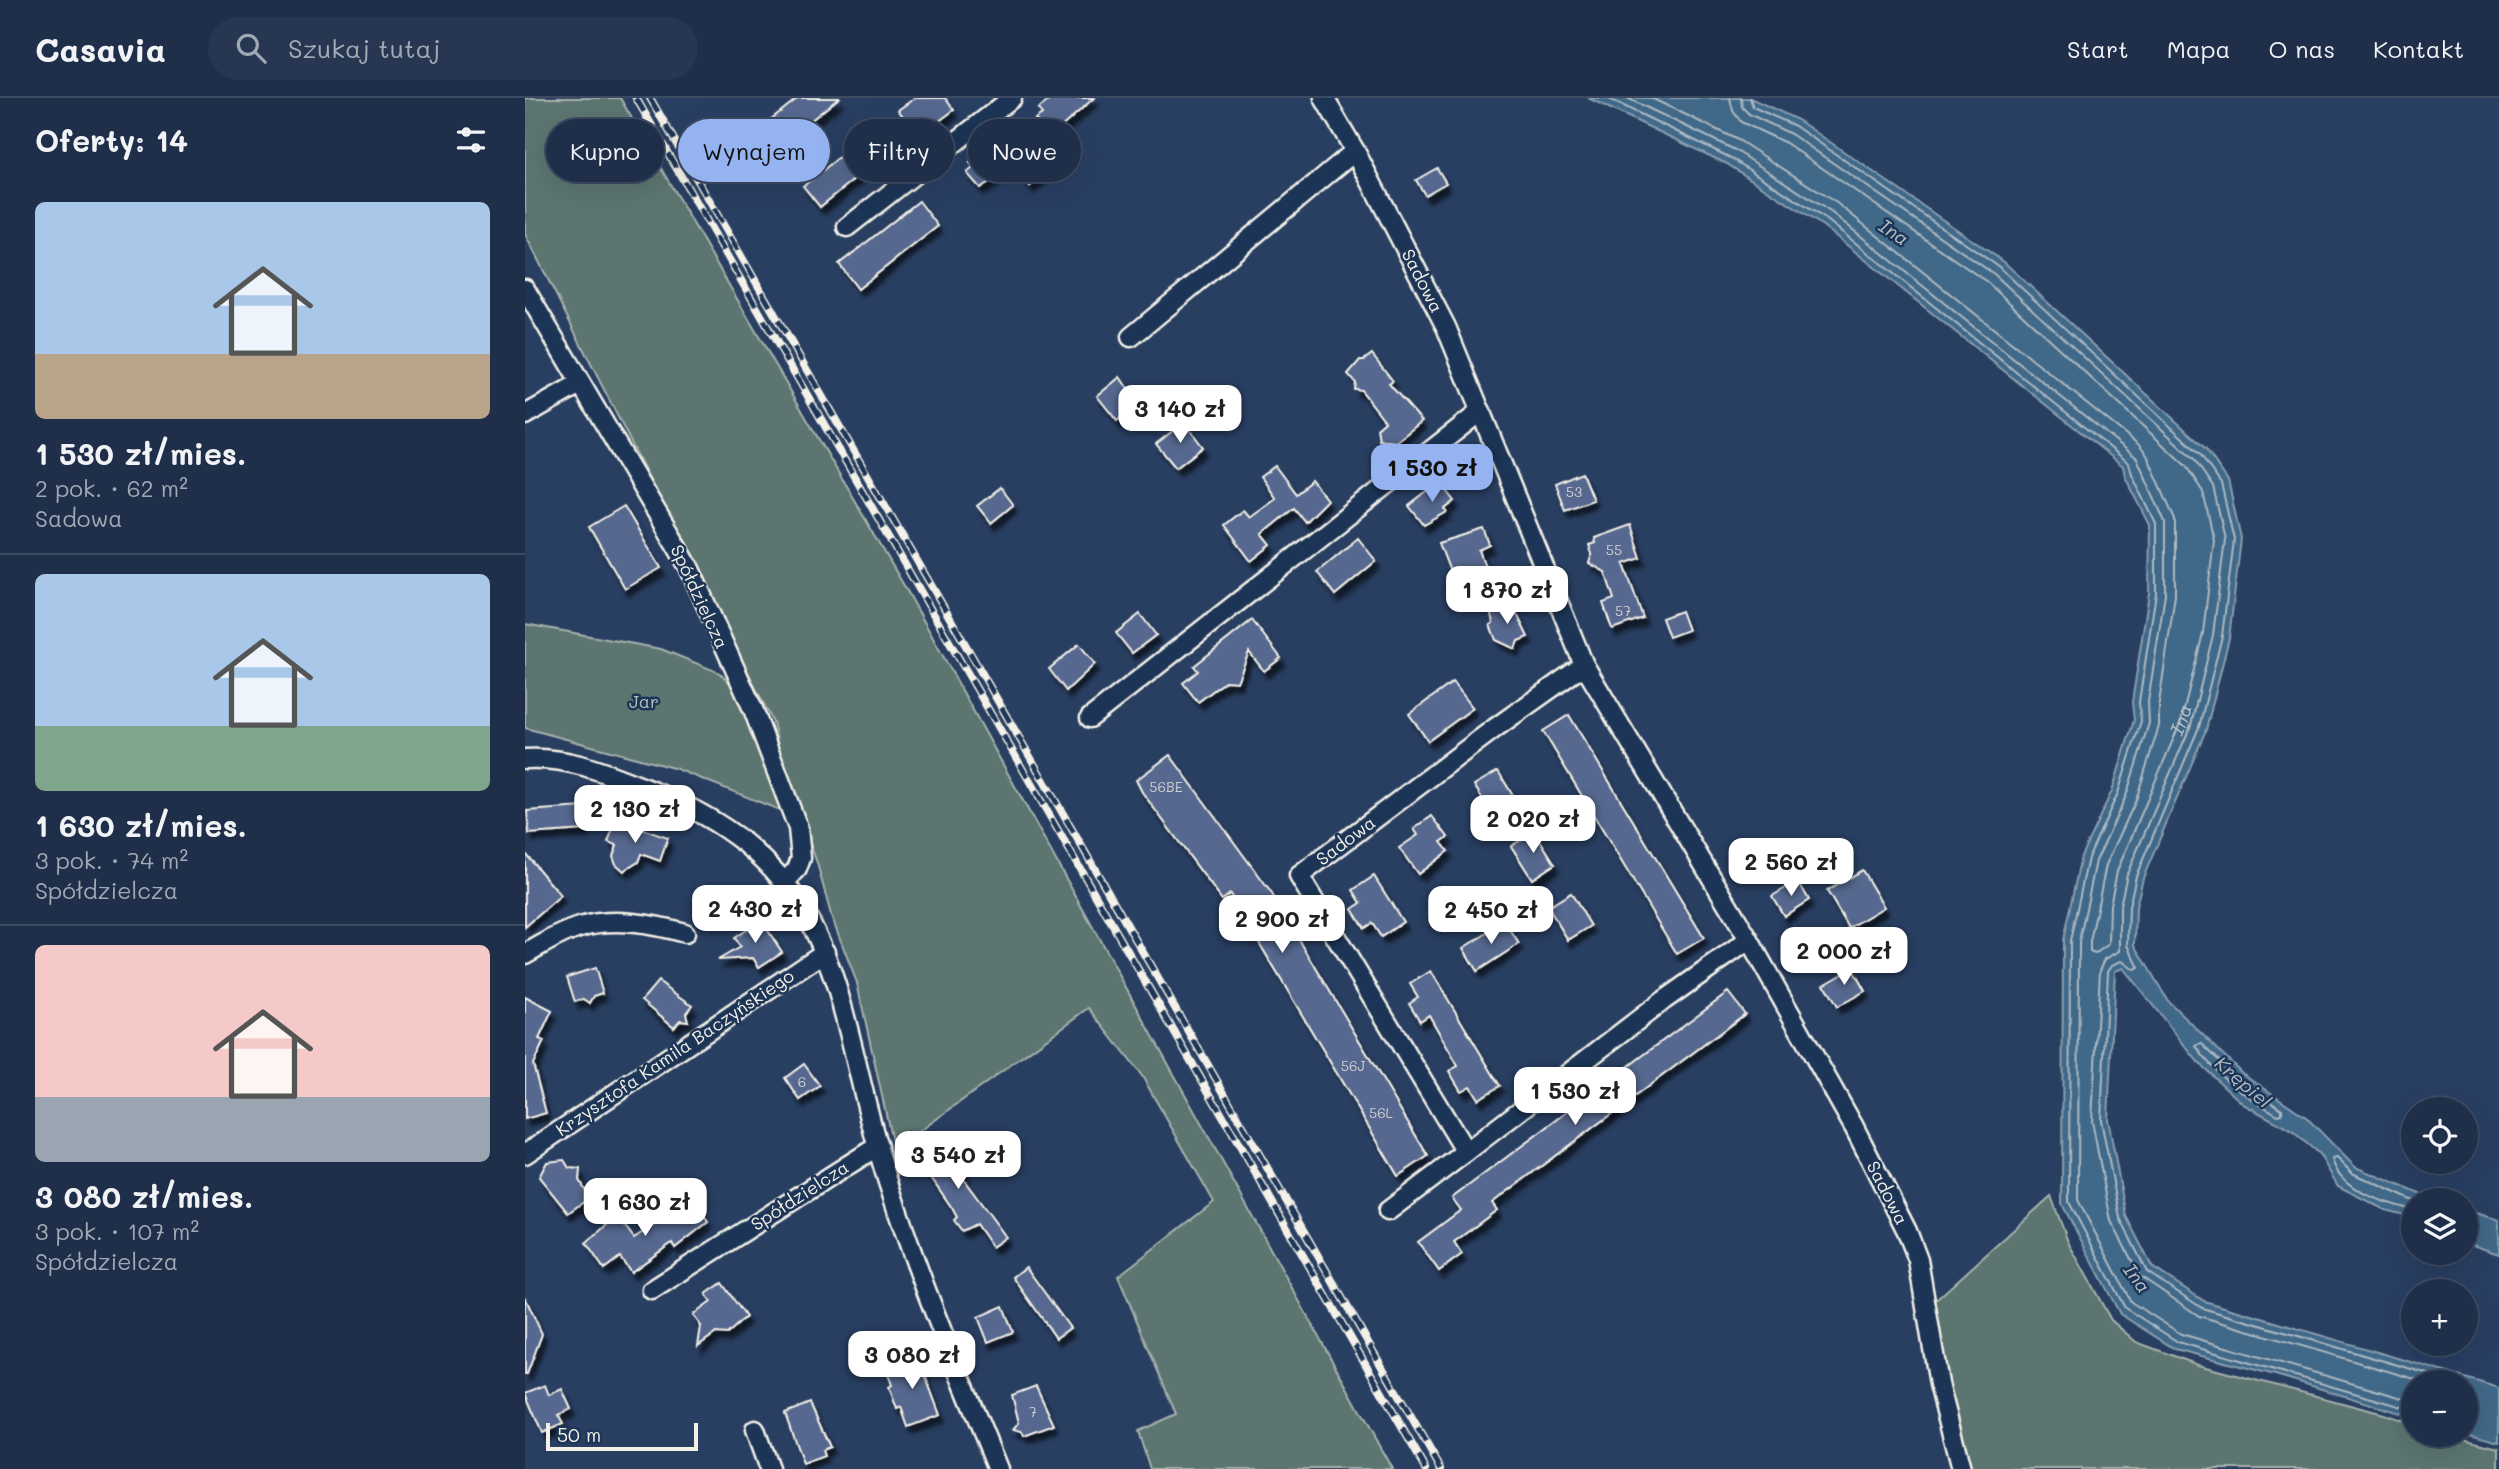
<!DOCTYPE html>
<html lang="pl">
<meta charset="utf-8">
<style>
:root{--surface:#1f2f4a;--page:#273751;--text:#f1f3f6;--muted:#a1a9b5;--line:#3c4a62;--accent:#95b2f1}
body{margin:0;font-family:Mali,sans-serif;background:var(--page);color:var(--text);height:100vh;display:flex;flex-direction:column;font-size:26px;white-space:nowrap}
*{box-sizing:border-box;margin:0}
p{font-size:23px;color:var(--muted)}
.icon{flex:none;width:38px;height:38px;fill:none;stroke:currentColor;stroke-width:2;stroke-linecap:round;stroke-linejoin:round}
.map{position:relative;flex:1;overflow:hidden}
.drawer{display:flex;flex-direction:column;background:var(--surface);width:525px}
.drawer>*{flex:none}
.top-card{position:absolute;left:21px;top:21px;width:665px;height:63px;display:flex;gap:14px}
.tools{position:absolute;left:1876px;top:999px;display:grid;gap:14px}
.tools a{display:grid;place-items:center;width:77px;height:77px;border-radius:50%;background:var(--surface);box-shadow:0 7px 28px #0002,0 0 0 2px var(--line);font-size:35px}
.scale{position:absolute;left:21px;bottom:18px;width:152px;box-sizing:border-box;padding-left:7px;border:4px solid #f4f1e8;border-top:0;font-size:19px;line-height:24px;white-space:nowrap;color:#f4f1e8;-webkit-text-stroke:5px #1d3557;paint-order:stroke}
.price{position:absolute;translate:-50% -60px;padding:0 16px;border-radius:14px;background:#fff;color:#222;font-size:23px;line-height:46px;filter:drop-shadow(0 2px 4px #0008)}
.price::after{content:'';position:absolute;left:50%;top:42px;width:21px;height:16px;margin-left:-10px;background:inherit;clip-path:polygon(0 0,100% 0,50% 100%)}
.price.selected{background:var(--accent);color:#111}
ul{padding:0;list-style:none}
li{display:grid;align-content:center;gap:14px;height:371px;padding:0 35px}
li+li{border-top:2px solid var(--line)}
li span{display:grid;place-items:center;height:217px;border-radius:10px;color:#555}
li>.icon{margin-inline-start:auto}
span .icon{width:126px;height:126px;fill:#fffc;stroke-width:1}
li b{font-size:30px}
h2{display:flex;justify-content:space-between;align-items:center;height:84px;padding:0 35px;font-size:30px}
.chip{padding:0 24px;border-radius:32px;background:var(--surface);box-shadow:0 7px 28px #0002,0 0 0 2px var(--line);font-size:24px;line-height:63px}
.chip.selected{background:var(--accent);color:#111}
header{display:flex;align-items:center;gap:42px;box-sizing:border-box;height:98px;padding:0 35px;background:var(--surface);border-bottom:2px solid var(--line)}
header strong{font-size:33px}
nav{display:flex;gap:38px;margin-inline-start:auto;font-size:24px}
.search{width:490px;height:63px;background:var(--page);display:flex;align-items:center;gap:18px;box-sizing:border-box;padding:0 24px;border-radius:38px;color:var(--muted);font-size:26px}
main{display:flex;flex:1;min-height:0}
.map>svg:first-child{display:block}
</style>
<header>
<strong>Casavia</strong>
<div class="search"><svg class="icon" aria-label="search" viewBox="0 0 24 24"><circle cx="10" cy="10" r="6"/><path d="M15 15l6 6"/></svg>Szukaj tutaj</div>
<nav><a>Start</a><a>Mapa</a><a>O nas</a><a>Kontakt</a></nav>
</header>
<main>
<section class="drawer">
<h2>Oferty: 14<svg class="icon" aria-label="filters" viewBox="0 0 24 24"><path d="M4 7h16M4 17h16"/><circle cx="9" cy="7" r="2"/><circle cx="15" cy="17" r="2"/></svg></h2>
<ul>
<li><span style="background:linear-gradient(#a9c7e8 70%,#b9a48a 0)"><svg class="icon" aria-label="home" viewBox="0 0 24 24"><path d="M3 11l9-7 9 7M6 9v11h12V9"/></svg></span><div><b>1 530 zł/mies.</b><p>2 pok. · 62 m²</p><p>Sadowa</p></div></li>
<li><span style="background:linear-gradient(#a9c7e8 70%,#7fa58c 0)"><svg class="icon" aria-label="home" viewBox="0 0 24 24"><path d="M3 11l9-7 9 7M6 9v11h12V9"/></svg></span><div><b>1 630 zł/mies.</b><p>3 pok. · 74 m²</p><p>Spółdzielcza</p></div></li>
<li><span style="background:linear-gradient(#f6c9c9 70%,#9aa5b1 0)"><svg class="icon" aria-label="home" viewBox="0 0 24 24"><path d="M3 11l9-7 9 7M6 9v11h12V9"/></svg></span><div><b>3 080 zł/mies.</b><p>3 pok. · 107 m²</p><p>Spółdzielcza</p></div></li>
</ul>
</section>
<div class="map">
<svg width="1974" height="1371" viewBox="0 0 1974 1371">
<defs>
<filter id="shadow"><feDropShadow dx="4" dy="7" stdDeviation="2" flood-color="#0009"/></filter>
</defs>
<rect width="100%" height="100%" fill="#293f62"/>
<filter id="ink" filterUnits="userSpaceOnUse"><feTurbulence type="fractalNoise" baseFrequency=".0143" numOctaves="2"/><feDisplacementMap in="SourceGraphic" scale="14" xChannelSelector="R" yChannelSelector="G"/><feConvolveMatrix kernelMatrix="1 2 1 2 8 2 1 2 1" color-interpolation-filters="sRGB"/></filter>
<g filter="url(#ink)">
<g fill="#5c7470" stroke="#a8b2ac" stroke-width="2">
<polygon points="0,0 95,0 381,491 867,1371 625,1371 613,1333 651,1316 593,1178 689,1104 617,978 564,910 369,1052 332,885 306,817 292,765 257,666 248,624 0,136"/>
<polygon points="0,526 136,551 193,574 213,591 257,713 152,671 0,630"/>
<polygon points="1526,1098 1543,1144 1586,1222 1611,1244 1673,1267 1859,1316 1888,1326 1888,1337 1921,1337 1974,1350 1974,1371 1442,1371 1401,1211"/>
</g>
<g fill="#416788" stroke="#899eae" stroke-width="2">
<polygon points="1063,0 1225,0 1273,22 1479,164 1681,351 1703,383 1716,441 1704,540 1681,632 1618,780 1611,809 1610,847 1643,903 1717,975 1781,1019 1830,1069 1909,1102 1888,1102 1888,1119 1860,1112 1813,1088 1794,1056 1766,1032 1718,1006 1673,964 1598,870 1590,873 1583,1021 1601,1118 1627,1169 1679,1203 1974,1290 1974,1344 1941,1335 1941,1284 1888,1284 1888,1319 1754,1278 1650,1251 1595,1216 1537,1106 1538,842 1556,758 1587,693 1609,622 1607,604 1624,495 1625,427 1600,378 1598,368 1298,128 1202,66"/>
<polygon points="1941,1112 1974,1122 1974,1156 1941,1145"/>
</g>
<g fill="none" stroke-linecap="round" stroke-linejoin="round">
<g stroke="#acbac2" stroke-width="2">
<polyline points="1082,0 1206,60 1302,122 1604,365 1607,376 1631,426 1631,495 1614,604 1616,623 1593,695 1563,760 1545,843 1544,1104 1600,1210 1653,1244 1888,1312"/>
<polyline points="1102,0 1210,52 1307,115 1612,360 1640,424 1640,496 1623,604 1624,625 1601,698 1571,763 1554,844 1553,1102 1606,1204 1656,1236 1888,1303"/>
<path id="s1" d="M1126,0L1215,43L1313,106L1614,347L1622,357L1650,421V497L1634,605V628L1611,702L1581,767L1565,844V854L1570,856L1584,846L1585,807L1592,773L1656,623L1678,535L1689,442L1678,394L1661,368L1462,184L1261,45L1216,24L1208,13L1205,0"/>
<polyline points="1216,0 1217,9 1224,16 1266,36 1469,176 1669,361 1688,389 1700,441 1688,537 1666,627 1602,776 1595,808 1595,853 1580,861 1575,872 1567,1023 1586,1123 1615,1178 1674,1218 1900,1284"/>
<polyline points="1225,0 1228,9 1270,28 1474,169 1675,356 1696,386 1709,442 1697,538 1674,629 1611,778 1604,809 1603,847 1614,870 1609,872 1597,863 1587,867 1583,873 1576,1022 1595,1120 1622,1174 1677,1210 1931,1284"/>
<path d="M1676,945L1713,981L1757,1011V1016L1753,1017C1723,1000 1690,978 1671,948Z"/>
<path d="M1888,1103L1827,1075L1812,1060L1807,1061C1815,1093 1860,1105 1888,1112"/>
</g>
</g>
<g fill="#57688f" stroke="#f4f1e8" stroke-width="2" filter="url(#shadow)">
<polygon points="273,0 314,0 256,46 240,26"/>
<polygon points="390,0 420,0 429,12 394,38 373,12"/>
<polygon points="527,0 569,0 525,39 510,21 517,16 513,11"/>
<polygon points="337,41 353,62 295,109 278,88"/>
<polygon points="460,52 478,75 455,90 442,75 449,69 445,65"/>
<polygon points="507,54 522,74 505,88 489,68"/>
<polygon points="912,70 921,85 900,97 891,82"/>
<polygon points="394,103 413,128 333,191 314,166"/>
<polygon points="847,256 868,283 864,286 897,323 871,344 854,342 852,330 860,323 836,292 829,291 830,284 823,276 835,262 839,262"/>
<polygon points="595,279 614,307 592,323 572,298"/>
<polygon points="659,324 678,349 651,370 631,346"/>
<polygon points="750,368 771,396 787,383 802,402 780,424 769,410 737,436 746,447 726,463 699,427 718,412 724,419 750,400 735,379"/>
<polygon points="1057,375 1068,402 1040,412 1030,386"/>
<polygon points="915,384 930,403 920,411 922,414 899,427 884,408"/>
<polygon points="475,390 488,407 466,425 452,408"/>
<polygon points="99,408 136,470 100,491 64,429"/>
<polygon points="1105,427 1116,460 1099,466 1118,520 1087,531 1078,505 1089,501 1080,474 1064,465 1067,456 1064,447 1070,445 1069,440"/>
<polygon points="959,431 965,447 954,452 962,474 952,478 950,489 941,482 934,485 928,470 924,471 914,445"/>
<polygon points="833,440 851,463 810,497 792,474"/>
<polygon points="986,504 1003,539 993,543 990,551 971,542 965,527 968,525 965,512"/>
<polygon points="1156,513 1163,532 1144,539 1137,520"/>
<polygon points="615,516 631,537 607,555 591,535"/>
<polygon points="727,522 756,560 739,573 724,554 712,584 701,583 673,604 658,585 673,573 669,568"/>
<polygon points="554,546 570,566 541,593 524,571"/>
<polygon points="928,584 948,610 903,643 884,616"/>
<polygon points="1044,617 1179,840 1152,856 1018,633"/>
<polygon points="645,657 747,796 903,1058 873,1078 705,796 697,802 617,694 611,682"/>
<polygon points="973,673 993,706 969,720 949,687"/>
<polygon points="58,709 59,732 4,736 2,713"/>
<polygon points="907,718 923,739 916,744 923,753 893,776 874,750 893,737 889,731"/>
<polygon points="91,722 143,740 135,763 116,756 113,764 99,773 91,766 88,758 92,747 83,744"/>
<polygon points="1010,734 1030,766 1007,781 986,748"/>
<polygon points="0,755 36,798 0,829"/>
<polygon points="1337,772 1359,809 1324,830 1302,793"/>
<polygon points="849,778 878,824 856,839 847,825 839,830 827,811 836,805 828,792"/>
<polygon points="1273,783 1284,802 1259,818 1247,798"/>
<polygon points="1046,795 1066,828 1043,842 1023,809"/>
<polygon points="236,822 257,854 234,869 228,860 193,862 215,849 209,840"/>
<polygon points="980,824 994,846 952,873 938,850"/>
<polygon points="70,870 78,895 69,898 65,905 59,901 50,904 42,879"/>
<polygon points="1327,870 1340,893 1312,909 1299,886"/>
<polygon points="906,873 975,988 953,1001 945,988 936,993 924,973 933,968 904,917 895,923 884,905 893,899 885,886"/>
<polygon points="133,883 167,907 161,915 163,923 155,922 149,929 117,902"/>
<polygon points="1203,894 1220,916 967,1105 972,1112 929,1144 937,1156 914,1173 893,1144 936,1112 927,1100"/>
<polygon points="0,899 27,913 14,941 19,943 8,966 21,1015 0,1021"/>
<polygon points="279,966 295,988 275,1002 260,980"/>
<polygon points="410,1041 427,1064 444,1051 437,1072 440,1075 436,1078 481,1139 467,1149 451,1126 437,1133 429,1122 432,1119 427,1110 390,1056"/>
<polygon points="39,1062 44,1070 55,1071 54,1082 64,1100 43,1115 14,1079 22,1064"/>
<polygon points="167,1101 183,1124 150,1150 147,1145 106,1174 95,1159 79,1171 61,1145 92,1118 109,1140"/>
<polygon points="501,1169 545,1230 531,1240 488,1179"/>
<polygon points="197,1185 221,1219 202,1236 191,1235 173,1248 176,1228 168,1217 186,1204 181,1196"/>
<polygon points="0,1199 17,1236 2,1276 0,1276"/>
<polygon points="478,1208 488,1234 463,1244 453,1219"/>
<polygon points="392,1256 415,1317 383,1329 376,1309 372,1311 364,1289 367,1287 360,1268"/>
<polygon points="20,1287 24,1297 37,1291 46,1311 33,1317 38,1326 17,1335 0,1295"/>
<polygon points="511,1288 529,1327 499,1338 497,1334 488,1332 494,1325 487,1297"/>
<polygon points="285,1305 305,1349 297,1352 299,1358 278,1366 260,1315"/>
</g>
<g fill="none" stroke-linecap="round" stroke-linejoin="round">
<g stroke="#f4f1e8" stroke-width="23">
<g id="minor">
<polyline points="799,0 830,53 921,229 1059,567 1224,842 1329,1029 1382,1133 1393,1162 1414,1286 1436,1371"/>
<polyline points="322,129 487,0"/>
<polyline points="0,191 164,469 228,611 273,730 276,760 272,771 260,784"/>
<polyline points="606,239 830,53"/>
<polyline points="0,317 55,286"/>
<polyline points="565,620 956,313"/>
<path d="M0,661C46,658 85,677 127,693C326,772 307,910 363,1084C394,1181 434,1276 473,1371"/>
<path d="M0,856C17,847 36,834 55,829C89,819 127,826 160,835"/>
<polyline points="941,1054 1139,902 1224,842"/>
<polyline points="0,1056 300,854"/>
<polyline points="863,1113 941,1054 774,778 970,630 1059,567"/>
<polyline points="127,1192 353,1048"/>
<polyline points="230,1332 244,1371"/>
</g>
</g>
<use href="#minor" stroke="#1d3557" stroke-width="18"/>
<g stroke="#f4f1e8" stroke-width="8">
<g id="rail">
<polyline points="111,0 901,1371"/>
<polyline points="125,0 916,1371"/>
</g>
</g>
<use href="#rail" stroke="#1d3557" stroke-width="5" stroke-dasharray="16" stroke-linecap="butt"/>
</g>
</g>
<g text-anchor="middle" stroke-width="5" stroke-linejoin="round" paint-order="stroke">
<g font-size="14" fill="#cdcfd2">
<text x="1049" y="399">53</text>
<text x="1089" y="457">55</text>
<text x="1098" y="518">57</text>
<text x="641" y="694">56BE</text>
<text x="828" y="973">56J</text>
<text x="277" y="989">6</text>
<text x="856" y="1020">56L</text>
<text x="508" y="1319">7</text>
</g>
<g font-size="18" fill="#f4f1e8" stroke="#1d3557">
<text transform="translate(897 183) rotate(63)" y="6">Sadowa</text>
<text transform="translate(174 499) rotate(65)" y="6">Spółdzielcza</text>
<text transform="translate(821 743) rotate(-37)" y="6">Sadowa</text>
<text transform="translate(150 955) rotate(-34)" y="6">Krzysztofa Kamila Baczyńskiego</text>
<text transform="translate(1362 1095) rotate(63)" y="6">Sadowa</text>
<text transform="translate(275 1098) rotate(-33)" y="6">Spółdzielcza</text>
</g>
<g font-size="18" fill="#b7bfb8" stroke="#1d3557">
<text x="119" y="610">Jar</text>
</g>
<g font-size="19" font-style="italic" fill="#b5c1c6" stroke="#1d3557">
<text transform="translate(1369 134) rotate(34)" y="7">Ina</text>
<text dy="7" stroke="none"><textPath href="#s1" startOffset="1390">Ina</textPath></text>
<text transform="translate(1718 984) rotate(41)" y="7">Krępiel</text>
<text transform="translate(1612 1180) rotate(53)" y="7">Ina</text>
</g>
</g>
</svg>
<div class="tools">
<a><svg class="icon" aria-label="locate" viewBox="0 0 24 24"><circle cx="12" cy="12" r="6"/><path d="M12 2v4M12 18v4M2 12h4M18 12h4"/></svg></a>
<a><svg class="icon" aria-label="layers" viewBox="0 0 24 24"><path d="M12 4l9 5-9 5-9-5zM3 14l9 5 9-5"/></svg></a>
<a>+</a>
<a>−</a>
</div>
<div class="scale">50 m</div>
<b class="price" style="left:655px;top:347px">3 140 zł</b>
<b class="price selected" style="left:907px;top:406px">1 530 zł</b>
<b class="price" style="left:982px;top:528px">1 870 zł</b>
<b class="price" style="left:110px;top:747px">2 130 zł</b>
<b class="price" style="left:1008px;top:757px">2 020 zł</b>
<b class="price" style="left:1266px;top:800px">2 560 zł</b>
<b class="price" style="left:230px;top:847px">2 430 zł</b>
<b class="price" style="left:966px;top:848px">2 450 zł</b>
<b class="price" style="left:757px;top:857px">2 900 zł</b>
<b class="price" style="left:1319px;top:889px">2 000 zł</b>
<b class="price" style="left:1050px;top:1029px">1 530 zł</b>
<b class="price" style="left:433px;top:1093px">3 540 zł</b>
<b class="price" style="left:120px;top:1140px">1 630 zł</b>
<b class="price" style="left:387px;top:1293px">3 080 zł</b>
<div class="top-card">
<a class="chip">Kupno</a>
<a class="chip selected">Wynajem</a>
<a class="chip">Filtry</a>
<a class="chip">Nowe</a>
</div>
</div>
</main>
